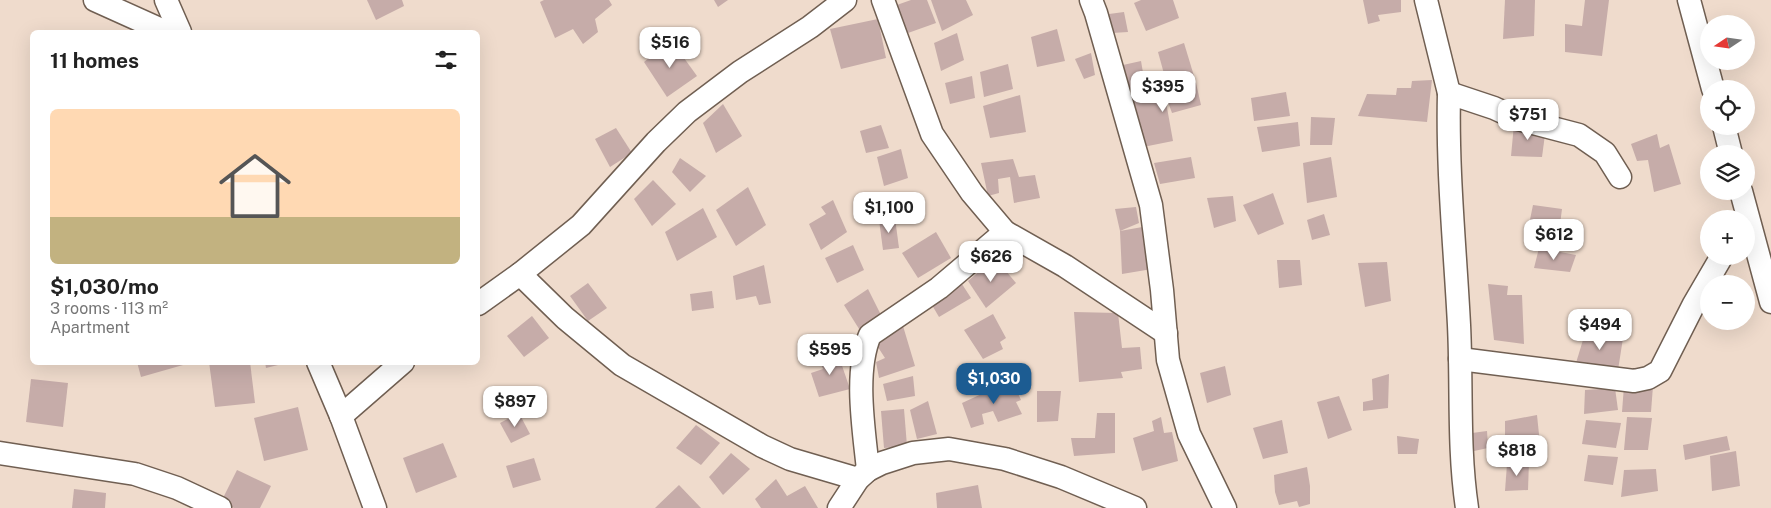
<!DOCTYPE html>
<meta charset="utf-8">
<style>
:root{--surface:#fff;--page:#f6f6f6;--text:#222;--muted:#767676;--accent:#1c5c92}
body{margin:0;font-family:"Public Sans",sans-serif;background:var(--page);color:var(--text);height:100vh;display:flex;flex-direction:column;font-size:19px;white-space:nowrap}
*{box-sizing:border-box;margin:0}
p{font-size:16px;color:var(--muted)}
.icon{flex:none;width:28px;height:28px;fill:none;stroke:currentColor;stroke-width:2;stroke-linecap:round;stroke-linejoin:round}
.map{position:relative;flex:1;overflow:hidden}
.details{position:absolute;left:30px;top:30px;width:450px;height:335px;display:flex;flex-direction:column;background:var(--surface);border-radius:8px;box-shadow:0 5px 20px #0002}
.details>*{flex:none}
.needle{width:32px;rotate:257deg}
.controls{position:absolute;left:1700px;top:15px;display:grid;gap:10px}
.controls a{display:grid;place-items:center;width:55px;height:55px;border-radius:50%;background:var(--surface);box-shadow:0 5px 20px #0002;font-size:25px}
.price{position:absolute;translate:-50% -42px;padding:0 11px;border-radius:10px;background:#fff;color:#222;font-size:16px;line-height:32px;filter:drop-shadow(0 1px 2px #0008)}
.price::after{content:'';position:absolute;left:50%;top:30px;width:15px;height:11px;margin-left:-8px;background:inherit;clip-path:polygon(0 0,100% 0,50% 100%)}
.price.current{background:var(--accent);color:#fff}
ul{padding:0;list-style:none}
li{display:grid;align-content:center;gap:10px;height:265px;padding:0 20px}
li span{display:grid;place-items:center;height:155px;border-radius:8px;color:#555}
li>.icon{margin-inline-start:auto}
span .icon{width:90px;height:90px;fill:#fffc;stroke-width:1}
li b{font-size:21px}
h2{display:flex;justify-content:space-between;align-items:center;height:60px;padding:0 20px;font-size:21px}
.map>svg:first-child{display:block}
</style>
<div class="map">
<svg width="1771" height="508" viewBox="0 0 1771 508">
<rect width="100%" height="100%" fill="#efdbcc"/>
<g fill="#c6aca9">
<polygon points="367,0 402,0 404,6 376,20"/>
<polygon points="544,0 609,0 612,5 595,19 598,32 583,44 573,29 555,38 540,2"/>
<polygon points="714,0 728,0 718,7"/>
<polygon points="911,0 927,0 936,23 908,33 894,6"/>
<polygon points="931,0 966,0 973,15 942,31"/>
<polygon points="1141,0 1173,0 1179,18 1146,31 1134,3"/>
<polygon points="1363,0 1401,0 1401,12 1378,15 1380,21 1368,24"/>
<polygon points="1505,0 1535,0 1534,36 1503,39"/>
<polygon points="1585,0 1609,0 1602,56 1565,52 1565,24 1582,26"/>
<polygon points="1124,12 1128,32 1112,33 1109,14"/>
<polygon points="878,19 886,58 841,69 830,29"/>
<polygon points="1057,29 1065,61 1037,67 1031,37"/>
<polygon points="957,33 964,60 941,71 934,43"/>
<polygon points="671,40 697,76 667,97 644,62"/>
<polygon points="1184,43 1194,76 1166,81 1158,52"/>
<polygon points="1091,53 1095,75 1084,79 1075,59"/>
<polygon points="1141,61 1146,90 1128,95 1123,65"/>
<polygon points="1008,64 1013,89 984,97 980,72"/>
<polygon points="972,76 975,98 950,104 945,83"/>
<polygon points="1432,80 1427,122 1358,116 1367,94 1396,95 1397,88 1411,88 1412,81"/>
<polygon points="1196,83 1201,105 1172,113 1164,91 1173,141 1143,147 1132,100 1164,91"/>
<polygon points="1286,92 1290,116 1254,121 1251,98"/>
<polygon points="1020,95 1026,132 990,138 983,106"/>
<polygon points="723,104 742,136 716,153 703,123"/>
<polygon points="1311,117 1335,118 1332,145 1310,145"/>
<polygon points="1298,122 1300,146 1262,152 1257,127"/>
<polygon points="1514,124 1546,127 1542,157 1511,156"/>
<polygon points="881,125 889,148 866,153 860,131"/>
<polygon points="616,128 632,153 610,167 595,139"/>
<polygon points="1657,134 1660,148 1669,144 1681,184 1654,192 1648,160 1637,161 1631,144"/>
<polygon points="901,149 908,178 884,186 877,157"/>
<polygon points="1191,157 1195,178 1160,184 1154,163"/>
<polygon points="1331,157 1337,197 1307,203 1303,163"/>
<polygon points="680,158 706,176 690,192 672,172"/>
<polygon points="1013,159 1019,177 1035,175 1040,198 1014,203 1010,177 998,179 999,193 988,196 981,163"/>
<polygon points="653,180 676,204 652,226 634,199"/>
<polygon points="748,187 766,225 736,246 716,210"/>
<polygon points="1273,193 1284,224 1258,235 1243,205"/>
<polygon points="1233,196 1236,221 1214,228 1207,198"/>
<polygon points="833,200 847,232 821,250 809,224 826,214 821,207"/>
<polygon points="1533,205 1562,209 1559,232 1566,234 1563,244 1526,239"/>
<polygon points="1136,207 1139,223 1120,231 1148,226 1152,269 1122,274 1120,231 1115,209"/>
<polygon points="703,208 717,237 677,261 665,232"/>
<polygon points="1324,214 1330,235 1312,240 1307,220"/>
<polygon points="895,218 899,248 883,250 879,220"/>
<polygon points="936,232 951,258 918,278 902,253"/>
<polygon points="853,245 864,270 837,283 825,258"/>
<polygon points="1539,248 1576,255 1570,272 1534,268"/>
<polygon points="995,258 1016,283 986,308 968,281"/>
<polygon points="1277,260 1300,260 1302,285 1279,288"/>
<polygon points="1387,262 1391,301 1365,307 1358,263"/>
<polygon points="764,265 771,303 759,305 756,296 736,300 733,276"/>
<polygon points="960,281 971,298 939,317 929,300"/>
<polygon points="588,283 607,308 588,321 570,296"/>
<polygon points="1488,284 1508,286 1507,295 1522,295 1524,344 1494,340"/>
<polygon points="868,289 883,319 861,332 844,305"/>
<polygon points="712,291 714,308 692,311 690,294"/>
<polygon points="1074,312 1118,313 1122,348 1140,347 1142,369 1121,372 1123,378 1079,382"/>
<polygon points="993,314 1006,338 1000,342 1003,349 983,359 964,330"/>
<polygon points="532,316 549,338 524,357 507,336"/>
<polygon points="903,326 915,366 879,378 876,362 885,358 874,341"/>
<polygon points="1586,330 1623,338 1618,370 1576,363"/>
<polygon points="837,351 850,389 819,397 811,373 823,369 819,358"/>
<polygon points="137,362 190,362 190,363 141,377"/>
<polygon points="209,362 250,362 255,403 215,407"/>
<polygon points="265,362 286,362 286,363 266,368"/>
<polygon points="1225,366 1231,395 1207,403 1200,373"/>
<polygon points="1389,374 1388,408 1363,411 1363,402 1373,400 1372,379"/>
<polygon points="913,376 915,396 887,401 883,384"/>
<polygon points="31,379 68,383 63,427 26,422"/>
<polygon points="1012,380 1021,400 1016,402 1022,414 998,422 993,411 982,414 984,424 971,428 962,403"/>
<polygon points="1624,386 1653,386 1651,412 1622,412"/>
<polygon points="1615,388 1618,410 1584,414 1585,390"/>
<polygon points="1037,391 1061,391 1058,421 1037,422"/>
<polygon points="1339,396 1352,430 1328,439 1317,402"/>
<polygon points="928,401 937,434 917,439 910,410"/>
<polygon points="298,407 308,450 264,461 254,418"/>
<polygon points="904,409 907,446 884,448 881,411"/>
<polygon points="519,413 530,434 511,443 500,423"/>
<polygon points="1097,413 1115,413 1115,453 1074,456 1071,438 1095,438"/>
<polygon points="1537,415 1541,454 1505,455 1505,421"/>
<polygon points="1161,417 1164,433 1172,432 1178,461 1142,471 1133,438 1154,431 1152,421"/>
<polygon points="1627,417 1652,418 1648,450 1624,450"/>
<polygon points="1282,420 1288,453 1263,459 1253,428"/>
<polygon points="1586,420 1621,423 1616,448 1582,444"/>
<polygon points="696,425 720,443 701,465 676,448"/>
<polygon points="1487,431 1488,448 1474,451 1472,433"/>
<polygon points="1397,436 1419,439 1417,454 1398,454"/>
<polygon points="1727,436 1730,450 1685,460 1683,445"/>
<polygon points="443,443 457,477 416,493 403,458"/>
<polygon points="1736,451 1740,486 1712,491 1710,456"/>
<polygon points="731,453 750,469 723,495 709,477"/>
<polygon points="1588,455 1618,457 1613,485 1584,481"/>
<polygon points="534,458 541,480 513,488 506,466"/>
<polygon points="1529,461 1528,490 1505,491 1507,464"/>
<polygon points="1307,467 1310,486 1310,504 1299,507 1297,501 1279,505 1275,492 1274,475"/>
<polygon points="1656,469 1658,491 1621,497 1624,470"/>
<polygon points="237,470 271,486 260,508 234,508 221,502"/>
<polygon points="776,479 787,496 805,486 818,508 761,508 755,499"/>
<polygon points="679,485 701,508 655,508"/>
<polygon points="978,485 982,508 937,508 936,493"/>
<polygon points="74,489 106,493 105,508 72,508"/>
</g>
<g fill="none" stroke-linecap="round" stroke-linejoin="round">
<g stroke="#705f52" stroke-width="25">
<g id="minor">
<polyline points="95,0 166,32"/>
<polyline points="166,0 180,32"/>
<polyline points="883,0 932,134 972,193 1005,232 1065,266 1166,333"/>
<polyline points="1091,0 1096,13 1151,205 1162,290 1168,360 1189,434 1225,508"/>
<polyline points="1426,0 1449,93"/>
<polyline points="1689,0 1713,89"/>
<polyline points="1724,126 1731,154"/>
<polyline points="1741,191 1771,302"/>
<polyline points="520,274 565,318 622,365 762,446 790,459 858,479"/>
<polyline points="478,304 520,274 581,225 656,142 687,112 740,72 810,27 845,0"/>
<polyline points="1460,359 1634,381 1648,378 1660,371 1694,304 1722,256"/>
<polyline points="318,362 341,416 375,508"/>
<polyline points="341,416 403,362"/>
<polyline points="0,453 135,474 177,488 220,508"/>
<path d="M868,470C864,430 854,372 870,335L939,288L1005,232"/>
<polyline points="839,508 858,479 868,470 882,463 913,453 949,449 1005,459 1061,477 1135,508"/>
<path d="M1467,508C1458,448 1462,386 1459,325C1455,247 1447,170 1449,93L1494,108L1518,119L1579,135L1605,153L1620,177"/>
</g>
</g>
<use href="#minor" stroke="#fff" stroke-width="22"/>
</g>
</svg>
<div class="controls">
<a><svg class="needle" viewBox="-14 -14 28 28"><path d="M0-13l5 13h-10z" fill="#e53935"/><path d="M0 13l5-13h-10z" fill="#767676"/></svg></a>
<a><svg class="icon" aria-label="locate" viewBox="0 0 24 24"><circle cx="12" cy="12" r="6"/><path d="M12 2v4M12 18v4M2 12h4M18 12h4"/></svg></a>
<a><svg class="icon" aria-label="layers" viewBox="0 0 24 24"><path d="M12 4l9 5-9 5-9-5zM3 14l9 5 9-5"/></svg></a>
<a>+</a>
<a>−</a>
</div>
<b class="price" style="left:670px;top:69px">$516</b>
<b class="price" style="left:1163px;top:113px">$395</b>
<b class="price" style="left:1528px;top:141px">$751</b>
<b class="price" style="left:889px;top:234px">$1,100</b>
<b class="price" style="left:1554px;top:261px">$612</b>
<b class="price" style="left:991px;top:283px">$626</b>
<b class="price" style="left:1600px;top:351px">$494</b>
<b class="price" style="left:830px;top:376px">$595</b>
<b class="price current" style="left:994px;top:405px">$1,030</b>
<b class="price" style="left:515px;top:428px">$897</b>
<b class="price" style="left:1517px;top:477px">$818</b>
<section class="details">
<h2>11 homes<svg class="icon" aria-label="filters" viewBox="0 0 24 24"><path d="M4 7h16M4 17h16"/><circle cx="9" cy="7" r="2"/><circle cx="15" cy="17" r="2"/></svg></h2>
<ul>
<li><span style="background:linear-gradient(#ffd9b3 70%,#c2b280 0)"><svg class="icon" aria-label="home" viewBox="0 0 24 24"><path d="M3 11l9-7 9 7M6 9v11h12V9"/></svg></span><div><b>$1,030/mo</b><p>3 rooms · 113 m²</p><p>Apartment</p></div></li>
</ul>
</section>
</div>
